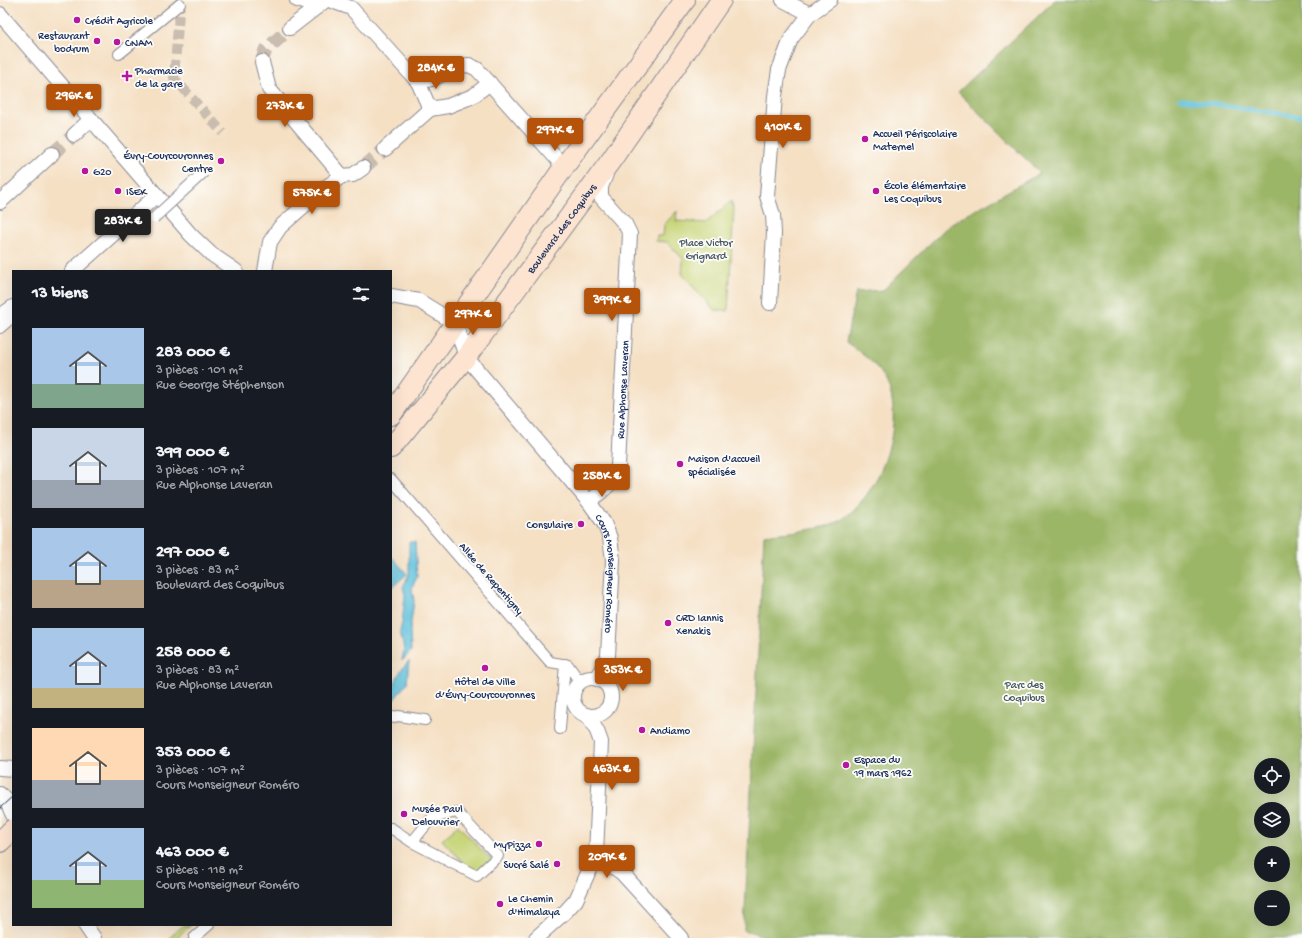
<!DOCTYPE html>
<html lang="fr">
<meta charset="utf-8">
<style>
:root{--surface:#171b24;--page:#242831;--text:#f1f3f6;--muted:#9ea1a6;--accent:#b45309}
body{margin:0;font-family:"Gochi Hand",sans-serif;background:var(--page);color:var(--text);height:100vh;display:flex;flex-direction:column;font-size:15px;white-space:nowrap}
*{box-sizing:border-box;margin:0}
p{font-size:13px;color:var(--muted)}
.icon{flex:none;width:22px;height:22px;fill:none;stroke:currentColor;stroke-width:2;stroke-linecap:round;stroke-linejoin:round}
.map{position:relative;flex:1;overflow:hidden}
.sheet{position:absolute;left:12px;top:270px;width:380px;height:656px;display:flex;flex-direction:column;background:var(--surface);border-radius:0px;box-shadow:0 4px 16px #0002}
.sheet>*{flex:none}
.tools{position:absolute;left:1254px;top:758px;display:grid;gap:8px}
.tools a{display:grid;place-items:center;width:36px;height:36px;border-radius:50%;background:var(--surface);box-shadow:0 4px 16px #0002;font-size:20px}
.price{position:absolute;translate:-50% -34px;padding:0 9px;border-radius:4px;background:var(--accent);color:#fff;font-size:13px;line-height:26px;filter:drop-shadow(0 1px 2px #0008)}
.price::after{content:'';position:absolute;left:50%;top:24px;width:12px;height:9px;margin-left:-6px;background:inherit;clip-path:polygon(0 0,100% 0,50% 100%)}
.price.on{background:#222;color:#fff}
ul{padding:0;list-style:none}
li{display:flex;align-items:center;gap:12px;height:100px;padding:0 20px}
li span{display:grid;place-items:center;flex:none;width:112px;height:80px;border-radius:0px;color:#555}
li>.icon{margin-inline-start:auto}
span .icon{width:48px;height:48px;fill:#fffc;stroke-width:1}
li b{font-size:17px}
h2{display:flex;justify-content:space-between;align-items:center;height:48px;padding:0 20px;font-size:17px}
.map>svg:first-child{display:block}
</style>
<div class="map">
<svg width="1302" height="938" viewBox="0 0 1302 938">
<rect width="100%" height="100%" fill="#fdfcf7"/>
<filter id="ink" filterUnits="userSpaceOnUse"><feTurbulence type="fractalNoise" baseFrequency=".025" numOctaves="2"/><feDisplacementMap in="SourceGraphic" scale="8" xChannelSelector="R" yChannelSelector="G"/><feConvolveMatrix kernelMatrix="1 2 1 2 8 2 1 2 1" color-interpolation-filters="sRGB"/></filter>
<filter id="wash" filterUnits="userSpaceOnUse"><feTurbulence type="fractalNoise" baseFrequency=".012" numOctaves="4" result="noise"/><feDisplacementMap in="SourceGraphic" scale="16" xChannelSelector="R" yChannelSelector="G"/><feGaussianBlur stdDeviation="0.9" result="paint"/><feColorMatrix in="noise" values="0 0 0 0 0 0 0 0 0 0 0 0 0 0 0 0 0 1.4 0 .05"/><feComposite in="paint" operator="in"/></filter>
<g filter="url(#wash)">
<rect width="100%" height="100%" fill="#f5e0c4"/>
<g fill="#c6d476" stroke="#70826a">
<polygon points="731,201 734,209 728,311 714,310 682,274 683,259 667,242 656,241 657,236 663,236 664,225 677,211 676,221 706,223"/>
<polygon points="458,825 492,861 476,876 442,840"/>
<polygon points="184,925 191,925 176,938 169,938"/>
</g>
<path fill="#9cb667" stroke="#5c7262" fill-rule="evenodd" d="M1055,0H1302V938H772L744,930L764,535C784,532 824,531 841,520C879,495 905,429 888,385C881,366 861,353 846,342L856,292L883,290L949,225L1040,173L958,92ZM1261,765H1283V787H1261ZM1261,809H1283V831H1261ZM1261,853H1283V875H1261ZM1261,897H1283V919H1261Z"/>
<g fill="#5ec1dc" stroke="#3c789d">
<polygon points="409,542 415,542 417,577 412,588 414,601 410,630 411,651 402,661 404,650 400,631 402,623 405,595 403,587 409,574"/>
<polygon points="391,556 407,574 391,588"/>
<path d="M409,661L407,683L391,703C391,688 398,671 409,661Z"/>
</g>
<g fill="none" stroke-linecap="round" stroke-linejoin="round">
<polyline stroke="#5ec1dc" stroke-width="4.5" points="1180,99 1302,117"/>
</g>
</g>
<g filter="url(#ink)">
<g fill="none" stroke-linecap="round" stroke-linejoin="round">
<polyline stroke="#c9bdb0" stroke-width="10" stroke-dasharray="10 5" stroke-linecap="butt" points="180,0 174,78 223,133"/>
<g stroke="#c9bdb0" stroke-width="14" stroke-dasharray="14 7" stroke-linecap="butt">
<polyline points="262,62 265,51 290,28"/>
<polyline points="52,154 74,135"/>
<polyline points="363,168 385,149"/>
</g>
<g stroke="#888891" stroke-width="12">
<g id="pedestrian">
<polyline points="119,54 180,4"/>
<polyline points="0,328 13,317"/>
<polyline points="391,479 550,662 568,665 580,682"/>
<polyline points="391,718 398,716 425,720"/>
<polyline points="560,729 565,664"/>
<polyline points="391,828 412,842 477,876 498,856 457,812 432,818 412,842"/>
<polyline points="194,938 209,925"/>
</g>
</g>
<g stroke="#888891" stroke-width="16">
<g id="minor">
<polyline points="297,0 317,7"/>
<polyline points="329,0 351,8 418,82 430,109"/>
<polyline points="783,0 810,14"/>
<polyline points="0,14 191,235 211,254 236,271"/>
<polyline points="290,28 326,0"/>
<polyline points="262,62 269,89 342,176"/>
<polyline points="418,82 432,79 460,66 469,65 477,69 564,167"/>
<polyline points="74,135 91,119"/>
<polyline points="385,149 430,109 448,106 473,96 490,83"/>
<polyline points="0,202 52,154"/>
<polyline points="72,271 157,195"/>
<polyline points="265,271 270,242 280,227 323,189 342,176 353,175 363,168"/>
<path id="s1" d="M391,296L419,301L455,323L466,357L589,502L604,523L610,538L613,560L608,656L597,679"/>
<polyline points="770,303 774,233 773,215 767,196 775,96 779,70 791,39 810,14 830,0"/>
<polyline points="0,316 13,307"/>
<path id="s2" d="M589,502C602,490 615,484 618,466L630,234L625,224L601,197V187L606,174"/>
<circle cx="592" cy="697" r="19"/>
<polyline points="0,768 13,769"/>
<polyline points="0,794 7,802 13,815"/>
<polyline points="596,855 622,873 681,938"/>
<polyline points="85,925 94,938"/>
<polyline points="536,938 565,912 576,900 596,855 601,742 597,731 587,715"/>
</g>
</g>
<g stroke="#888891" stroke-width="22">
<g id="secondary">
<polyline points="391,415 564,167 685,0"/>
<path id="s3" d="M391,448L466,357L612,159L721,0"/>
<polyline points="0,842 13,829"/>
</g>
</g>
<use href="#pedestrian" stroke="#fff" stroke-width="10"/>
<use href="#minor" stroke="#fff" stroke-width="14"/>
<use href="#secondary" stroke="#fde4d1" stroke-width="20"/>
<polyline stroke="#1b2f5e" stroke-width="1" points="0,808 13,796"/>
<g stroke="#888891" stroke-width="12" stroke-linecap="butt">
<polyline id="pedestrian-bridge" points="154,218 204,172"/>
</g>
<use href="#pedestrian-bridge" stroke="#fff" stroke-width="10"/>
</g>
</g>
<g fill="#b5179e" stroke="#fdfcf7" stroke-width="1.5">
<circle cx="77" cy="20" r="4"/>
<circle cx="97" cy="41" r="4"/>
<circle cx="117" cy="42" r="4"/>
<path d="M125 70h4v4h4v4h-4v4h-4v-4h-4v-4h4z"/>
<circle cx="865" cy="139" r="4"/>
<circle cx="221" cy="161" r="4"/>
<circle cx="85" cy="171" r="4"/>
<circle cx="118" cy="191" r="4"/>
<circle cx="876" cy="191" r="4"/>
<circle cx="680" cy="464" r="4"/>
<circle cx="581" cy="524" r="4"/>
<circle cx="668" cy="623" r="4"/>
<circle cx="485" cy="668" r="4"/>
<circle cx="642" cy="730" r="4"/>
<circle cx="846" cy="765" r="4"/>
<circle cx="404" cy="814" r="4"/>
<circle cx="539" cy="844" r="4"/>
<circle cx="557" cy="864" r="4"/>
<circle cx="500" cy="904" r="4"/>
</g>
<g text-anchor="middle" stroke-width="3.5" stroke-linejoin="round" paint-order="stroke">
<g font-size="11" fill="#1b2f5e" stroke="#fdfcf7" text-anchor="start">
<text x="85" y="24">Crédit Agricole</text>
<text x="89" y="39" text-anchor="end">Restaurant<tspan x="89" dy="13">bodrum</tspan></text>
<text x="125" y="46">CNAM</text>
<text x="135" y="74">Pharmacie<tspan x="135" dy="13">de la gare</tspan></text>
<text x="873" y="137">Accueil Périscolaire<tspan x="873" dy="13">Maternel</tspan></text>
<text x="213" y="159" text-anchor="end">Évry-Courcouronnes<tspan x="213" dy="13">Centre</tspan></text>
<text x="93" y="175">G20</text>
<text x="884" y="189">École élémentaire<tspan x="884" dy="13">Les Coquibus</tspan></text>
<text x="126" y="195">ISEK</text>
<text x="688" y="462">Maison d'accueil<tspan x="688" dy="13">spécialisée</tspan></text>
<text x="573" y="528" text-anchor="end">Consulaire</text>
<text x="676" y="621">CRD Iannis<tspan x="676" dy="13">Xenakis</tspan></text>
<text x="485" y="685" text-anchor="middle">Hôtel de Ville<tspan x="485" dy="13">d’Évry-Courcouronnes</tspan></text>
<text x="650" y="734">Andiamo</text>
<text x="854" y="763">Espace du<tspan x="854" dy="13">19 mars 1962</tspan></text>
<text x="412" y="812">Musée Paul<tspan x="412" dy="13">Delouvrier</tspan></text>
<text x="531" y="848" text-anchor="end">MyPizza</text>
<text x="549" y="868" text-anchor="end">Sucré Salé</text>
<text x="508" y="902">Le Chemin<tspan x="508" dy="13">d'Himalaya</tspan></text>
</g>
<g font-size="11" fill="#1b2f5e" stroke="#fdfcf7">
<text dy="4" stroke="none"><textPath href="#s3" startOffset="278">Boulevard des Coquibus</textPath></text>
<text dy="4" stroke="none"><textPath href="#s2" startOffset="124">Rue Alphonse Laveran</textPath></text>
<text dy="4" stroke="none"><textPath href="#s1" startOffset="373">Cours Monseigneur Roméro</textPath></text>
<text transform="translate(492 578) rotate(49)" y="4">Allée de Repentigny</text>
</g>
<g font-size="11" fill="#465864" stroke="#fdfcf7">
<text x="706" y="246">Place Victor<tspan x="706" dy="13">Grignard</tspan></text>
<text x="1024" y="688">Parc des<tspan x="1024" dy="13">Coquibus</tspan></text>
</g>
</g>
</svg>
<div class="tools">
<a><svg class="icon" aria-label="locate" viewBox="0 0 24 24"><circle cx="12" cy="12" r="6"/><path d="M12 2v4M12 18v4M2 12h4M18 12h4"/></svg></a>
<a><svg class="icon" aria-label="layers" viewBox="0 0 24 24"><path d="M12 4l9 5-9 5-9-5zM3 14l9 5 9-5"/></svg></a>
<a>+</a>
<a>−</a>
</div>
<b class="price" style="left:436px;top:90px">284K €</b>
<b class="price" style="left:74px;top:118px">296K €</b>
<b class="price" style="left:285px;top:128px">273K €</b>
<b class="price" style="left:783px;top:149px">410K €</b>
<b class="price" style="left:555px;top:152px">297K €</b>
<b class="price" style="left:312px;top:215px">575K €</b>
<b class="price on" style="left:123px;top:243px">283K €</b>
<b class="price" style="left:612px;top:322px">399K €</b>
<b class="price" style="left:473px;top:336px">297K €</b>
<b class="price" style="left:602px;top:498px">258K €</b>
<b class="price" style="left:623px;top:692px">353K €</b>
<b class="price" style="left:612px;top:791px">463K €</b>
<b class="price" style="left:607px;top:879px">209K €</b>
<section class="sheet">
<h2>13 biens<svg class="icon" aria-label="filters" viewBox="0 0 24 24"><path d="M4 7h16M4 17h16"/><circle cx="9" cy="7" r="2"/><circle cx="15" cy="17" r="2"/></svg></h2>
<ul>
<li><span style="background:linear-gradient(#a9c7e8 70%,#7fa58c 0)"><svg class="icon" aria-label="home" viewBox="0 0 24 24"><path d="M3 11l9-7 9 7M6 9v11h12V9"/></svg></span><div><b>283 000 €</b><p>3 pièces · 101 m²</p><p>Rue George Stéphenson</p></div></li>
<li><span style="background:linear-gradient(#c9d6e8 65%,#9aa5b1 0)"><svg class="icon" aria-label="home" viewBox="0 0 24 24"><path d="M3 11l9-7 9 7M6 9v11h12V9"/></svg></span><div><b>399 000 €</b><p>3 pièces · 107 m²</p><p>Rue Alphonse Laveran</p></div></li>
<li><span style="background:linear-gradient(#a9c7e8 65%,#b9a48a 0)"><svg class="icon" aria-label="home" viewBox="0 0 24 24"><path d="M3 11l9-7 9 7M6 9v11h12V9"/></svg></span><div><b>297 000 €</b><p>3 pièces · 83 m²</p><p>Boulevard des Coquibus</p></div></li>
<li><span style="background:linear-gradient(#a9c7e8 75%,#c2b280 0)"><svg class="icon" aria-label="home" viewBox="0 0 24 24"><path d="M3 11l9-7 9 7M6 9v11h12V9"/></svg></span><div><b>258 000 €</b><p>3 pièces · 83 m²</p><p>Rue Alphonse Laveran</p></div></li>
<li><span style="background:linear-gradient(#ffd9b3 65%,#9aa5b1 0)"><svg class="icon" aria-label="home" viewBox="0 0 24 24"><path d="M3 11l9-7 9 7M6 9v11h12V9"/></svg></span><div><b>353 000 €</b><p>3 pièces · 107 m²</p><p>Cours Monseigneur Roméro</p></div></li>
<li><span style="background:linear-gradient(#a9c7e8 65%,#8fb573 0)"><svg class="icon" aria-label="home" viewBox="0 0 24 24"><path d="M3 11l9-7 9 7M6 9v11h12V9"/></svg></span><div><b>463 000 €</b><p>5 pièces · 118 m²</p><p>Cours Monseigneur Roméro</p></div></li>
</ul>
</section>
</div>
